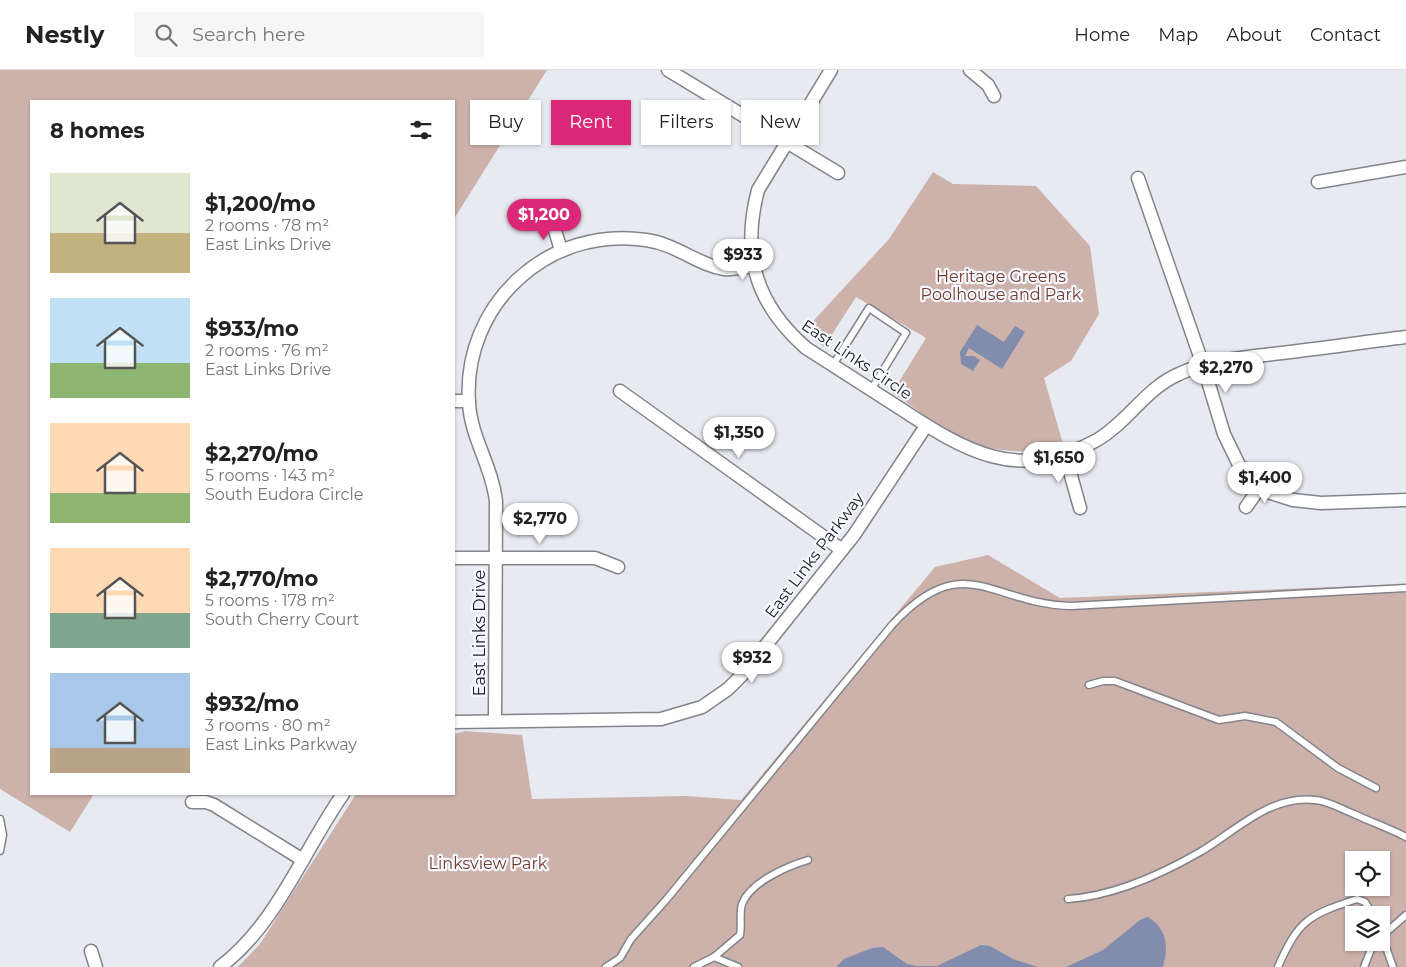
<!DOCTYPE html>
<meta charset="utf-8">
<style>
:root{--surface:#fff;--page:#f6f6f6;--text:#222;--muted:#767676;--line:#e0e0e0;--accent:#db2777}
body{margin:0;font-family:Montserrat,sans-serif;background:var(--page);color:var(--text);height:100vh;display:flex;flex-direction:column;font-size:19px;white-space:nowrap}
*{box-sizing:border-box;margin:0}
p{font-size:16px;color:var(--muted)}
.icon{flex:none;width:28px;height:28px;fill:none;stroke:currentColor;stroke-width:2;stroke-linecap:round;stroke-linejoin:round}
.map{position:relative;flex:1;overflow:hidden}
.panel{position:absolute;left:30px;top:30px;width:425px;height:695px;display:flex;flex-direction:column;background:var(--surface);border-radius:0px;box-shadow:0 1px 4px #0004}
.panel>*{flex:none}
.banner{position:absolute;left:470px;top:30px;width:475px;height:45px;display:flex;gap:10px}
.controls{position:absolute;left:1345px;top:781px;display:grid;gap:10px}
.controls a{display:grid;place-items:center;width:45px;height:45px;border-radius:0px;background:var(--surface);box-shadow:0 1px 4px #0004;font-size:25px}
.price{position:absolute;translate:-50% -42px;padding:0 11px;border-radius:18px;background:#fff;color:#222;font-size:16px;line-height:32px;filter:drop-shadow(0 1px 2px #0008)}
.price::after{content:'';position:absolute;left:50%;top:30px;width:15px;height:11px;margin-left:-8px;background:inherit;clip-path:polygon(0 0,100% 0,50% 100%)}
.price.selected{background:var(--accent);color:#fff}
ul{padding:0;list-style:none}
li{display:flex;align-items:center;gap:15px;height:125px;padding:0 20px}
li span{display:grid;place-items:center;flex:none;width:140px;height:100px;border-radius:0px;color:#555}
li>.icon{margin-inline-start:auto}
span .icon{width:60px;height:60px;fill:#fffc;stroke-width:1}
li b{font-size:21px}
h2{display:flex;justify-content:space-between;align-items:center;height:60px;padding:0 20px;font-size:21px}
.pill{padding:0 18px;border-radius:0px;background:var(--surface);box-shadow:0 1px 4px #0004;font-size:18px;line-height:45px}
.pill.selected{background:var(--accent);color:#fff}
header{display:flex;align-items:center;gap:30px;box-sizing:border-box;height:70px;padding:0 25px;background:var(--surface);border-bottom:1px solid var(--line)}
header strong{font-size:24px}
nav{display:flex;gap:28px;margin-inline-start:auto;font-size:18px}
.search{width:350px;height:45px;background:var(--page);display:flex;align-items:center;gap:12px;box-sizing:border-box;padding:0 18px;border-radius:0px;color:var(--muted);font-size:19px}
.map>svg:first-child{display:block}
</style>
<header>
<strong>Nestly</strong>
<div class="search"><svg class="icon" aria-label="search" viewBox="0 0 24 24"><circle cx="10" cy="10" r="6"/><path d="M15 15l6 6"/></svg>Search here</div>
<nav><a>Home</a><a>Map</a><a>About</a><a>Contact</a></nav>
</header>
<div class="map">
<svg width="1406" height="897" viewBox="0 0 1406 897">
<rect width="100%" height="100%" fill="#e8eaf1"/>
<g fill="#ccb2aa" fill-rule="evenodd">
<polygon points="0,0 547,0 454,149 454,31 31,31 31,724 94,724 70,762 0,719"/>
<path d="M933,102L953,114L1036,116L1090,176L1099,244L1071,291L1044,308L1063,374C1029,388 985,381 953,364C933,354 912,335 892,323L926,268L856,227L824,277L803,262L889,169Z"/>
<path d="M988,485L1060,528L1406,514V897H238L260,874L356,724H454V664L465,661L522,665L532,729L686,726L741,730L935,497ZM1354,790H1381V818H1354ZM1354,845H1381V872H1354Z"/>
</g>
<g fill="#828cad">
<polygon points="977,255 1004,272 1015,256 1025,262 1002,299 969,278 965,286 974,286 980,290 973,301 961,294 960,282"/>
<path d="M1148,847C1167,859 1169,876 1163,897H1066L1103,880L1140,850Z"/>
<polygon points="981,875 990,876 1013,889 1038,897 836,897 844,889 872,878 883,877 907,894 916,896 937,896"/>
</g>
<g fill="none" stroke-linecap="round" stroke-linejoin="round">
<g stroke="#82848a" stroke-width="9">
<g id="lane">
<polyline points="833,295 869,238 906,263 871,320"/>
<polyline points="1089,615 1103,611 1115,611 1219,650 1245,646 1276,652 1338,698 1376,718"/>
<polyline points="0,749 3,765 0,781"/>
<path d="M1068,829C1114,826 1160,805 1200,782C1236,761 1269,725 1315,730C1329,731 1341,739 1354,744C1371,752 1389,758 1406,767"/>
<path d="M714,887L740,865C742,855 739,844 742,834C750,812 788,796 808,790"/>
<path d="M606,897L620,888L631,869L666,830L892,555C964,477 990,534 1071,536L1406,518"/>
<polyline points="694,897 714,887 738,897"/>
<path d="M1278,897C1299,849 1309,845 1357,829L1365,832L1373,845"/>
<polyline points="1364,897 1374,872"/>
<polyline points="1393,897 1382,866 1406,845"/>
</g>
</g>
<g stroke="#82848a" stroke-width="15">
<g id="street">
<polyline points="668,0 838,103"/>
<path d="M831,0L758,120C741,185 756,234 806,278C837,298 868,318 898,337C965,381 1018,414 1097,370C1128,352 1146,318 1179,304C1211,289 1248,287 1282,283C1324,278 1365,272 1406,267"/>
<polyline points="970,0 988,15 994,26"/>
<polyline points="1138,108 1203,295 1224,364 1239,395 1271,423 1293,430 1321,433 1406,430"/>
<polyline points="1318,112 1406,97"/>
<polyline points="553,154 561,180"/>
<polyline points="620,321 842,480"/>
<polyline points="454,331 469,331"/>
<polyline points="1065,384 1080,438"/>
<polyline points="1246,437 1261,416"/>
<polyline points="454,488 595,488 618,497"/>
<path d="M495,650L496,431C492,396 471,368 469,333C462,234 549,155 646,170C676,174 698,195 724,199C734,200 744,197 754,196"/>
<polyline points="454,652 661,649 702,637 728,619 742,605 854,465 926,356"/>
<polyline points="192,732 206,732 214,735 303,790"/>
<polyline points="91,881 96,897"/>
<path d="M220,897C277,854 303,781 343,724"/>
</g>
</g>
<use href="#lane" stroke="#fff" stroke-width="6"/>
<use href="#street" stroke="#fff" stroke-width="12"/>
</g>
<g text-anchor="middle" stroke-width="4.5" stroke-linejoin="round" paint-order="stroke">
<g font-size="16" fill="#733c2c" stroke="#f6f8ff">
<text x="1001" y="212">Heritage Greens<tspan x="1001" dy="18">Poolhouse and Park</tspan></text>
<text x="488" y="799">Linksview Park</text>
</g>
<g font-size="16" fill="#1a1a1d" stroke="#f6f8ff">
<text transform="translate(857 289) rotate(34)" y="6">East Links Circle</text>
<text transform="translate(814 485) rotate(-53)" y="6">East Links Parkway</text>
<text transform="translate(479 563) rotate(-90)" y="6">East Links Drive</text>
</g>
</g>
</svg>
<div class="controls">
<a><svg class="icon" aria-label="locate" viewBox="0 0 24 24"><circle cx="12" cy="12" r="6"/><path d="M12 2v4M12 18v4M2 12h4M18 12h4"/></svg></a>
<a><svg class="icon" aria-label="layers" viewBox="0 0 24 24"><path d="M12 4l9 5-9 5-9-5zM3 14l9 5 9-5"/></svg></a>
</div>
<b class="price selected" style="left:544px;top:171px">$1,200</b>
<b class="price" style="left:743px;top:211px">$933</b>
<b class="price" style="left:1226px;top:324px">$2,270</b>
<b class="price" style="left:739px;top:389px">$1,350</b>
<b class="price" style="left:1059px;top:414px">$1,650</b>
<b class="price" style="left:1265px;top:434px">$1,400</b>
<b class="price" style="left:540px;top:475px">$2,770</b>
<b class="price" style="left:752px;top:614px">$932</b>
<div class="banner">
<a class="pill">Buy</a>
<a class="pill selected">Rent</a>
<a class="pill">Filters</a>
<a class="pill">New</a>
</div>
<section class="panel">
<h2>8 homes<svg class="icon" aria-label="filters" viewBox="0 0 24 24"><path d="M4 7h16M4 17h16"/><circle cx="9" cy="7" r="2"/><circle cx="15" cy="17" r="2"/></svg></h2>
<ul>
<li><span style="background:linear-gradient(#dfe7d0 60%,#c2b280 0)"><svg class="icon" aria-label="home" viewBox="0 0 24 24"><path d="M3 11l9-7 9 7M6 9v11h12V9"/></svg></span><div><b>$1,200/mo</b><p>2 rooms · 78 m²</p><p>East Links Drive</p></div></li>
<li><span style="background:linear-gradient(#bfe0f5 65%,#8fb573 0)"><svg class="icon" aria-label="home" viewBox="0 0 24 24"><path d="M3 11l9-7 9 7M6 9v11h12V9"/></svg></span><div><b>$933/mo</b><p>2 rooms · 76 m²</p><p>East Links Drive</p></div></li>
<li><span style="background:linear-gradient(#ffd9b3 70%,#8fb573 0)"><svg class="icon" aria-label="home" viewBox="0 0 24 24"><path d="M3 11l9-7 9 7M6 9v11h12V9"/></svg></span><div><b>$2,270/mo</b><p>5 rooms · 143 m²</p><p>South Eudora Circle</p></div></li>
<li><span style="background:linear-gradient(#ffd9b3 65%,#7fa58c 0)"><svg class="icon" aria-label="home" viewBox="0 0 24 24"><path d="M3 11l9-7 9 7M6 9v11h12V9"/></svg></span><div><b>$2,770/mo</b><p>5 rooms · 178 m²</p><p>South Cherry Court</p></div></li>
<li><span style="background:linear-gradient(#a9c7e8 75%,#b9a48a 0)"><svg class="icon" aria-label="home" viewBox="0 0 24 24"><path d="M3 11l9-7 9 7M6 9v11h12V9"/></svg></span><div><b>$932/mo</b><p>3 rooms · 80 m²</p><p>East Links Parkway</p></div></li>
</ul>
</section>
</div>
